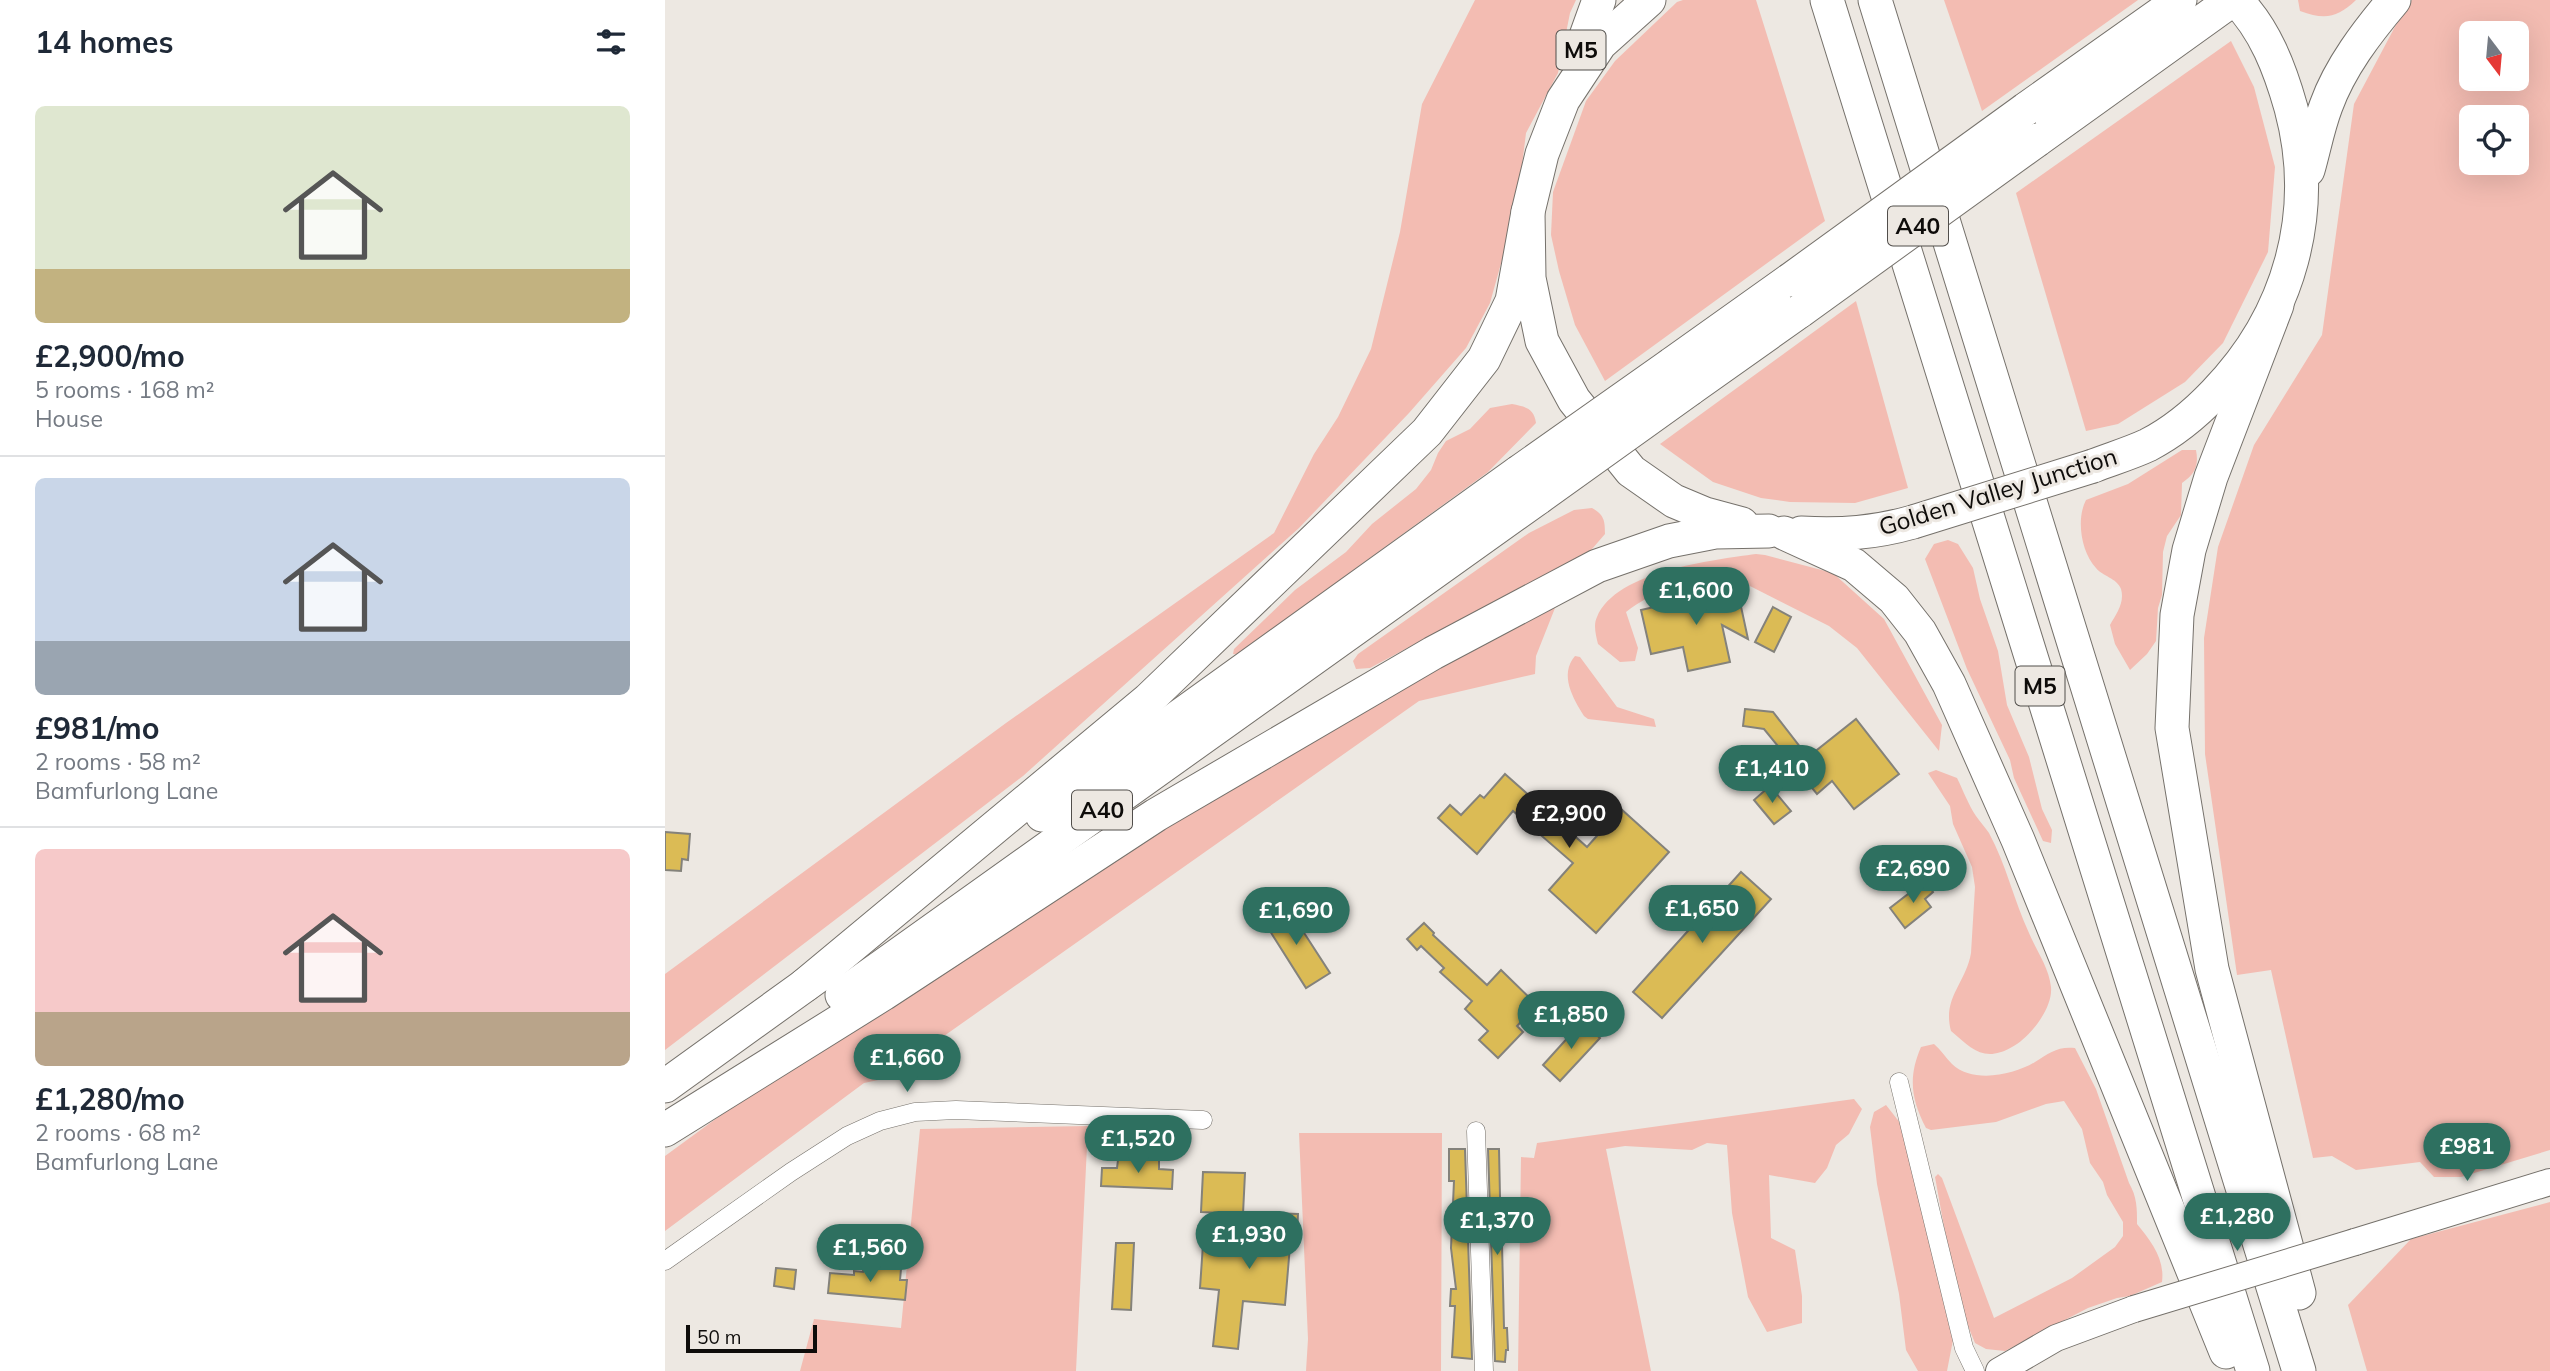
<!DOCTYPE html>
<meta charset="utf-8">
<style>
:root{--surface:#fff;--page:#f2f2f3;--text:#1f2937;--muted:#747a83;--line:#e0e1e3;--accent:#2e7060}
body{margin:0;font-family:Mulish,sans-serif;background:var(--page);color:var(--text);height:100vh;display:flex;flex-direction:column;font-size:26px;white-space:nowrap}
*{box-sizing:border-box;margin:0}
p{font-size:23px;color:var(--muted)}
.icon{flex:none;width:38px;height:38px;fill:none;stroke:currentColor;stroke-width:2;stroke-linecap:round;stroke-linejoin:round}
.map{position:relative;flex:1;overflow:hidden}
.details{display:flex;flex-direction:column;background:var(--surface);width:665px}
.details>*{flex:none}
.needle{width:46px;rotate:164deg}
.buttons{position:absolute;left:1794px;top:21px;display:grid;gap:14px}
.buttons a{display:grid;place-items:center;width:70px;height:70px;border-radius:10px;background:var(--surface);box-shadow:0 7px 28px #0002;font-size:35px}
.scale{position:absolute;left:21px;bottom:18px;width:131px;box-sizing:border-box;padding-left:7px;border:4px solid #0e0c0a;border-top:0;font-size:19px;line-height:24px;white-space:nowrap;color:#0e0c0a;-webkit-text-stroke:5px #ede8e2;paint-order:stroke}
.price{position:absolute;translate:-50% -60px;padding:0 16px;border-radius:24px;background:var(--accent);color:#fff;font-size:23px;line-height:46px;filter:drop-shadow(0 2px 4px #0008)}
.price::after{content:'';position:absolute;left:50%;top:42px;width:21px;height:16px;margin-left:-10px;background:inherit;clip-path:polygon(0 0,100% 0,50% 100%)}
.price.on{background:#222;color:#fff}
ul{padding:0;list-style:none}
li{display:grid;align-content:center;gap:14px;height:371px;padding:0 35px}
li+li{border-top:2px solid var(--line)}
li span{display:grid;place-items:center;height:217px;border-radius:10px;color:#555}
li>.icon{margin-inline-start:auto}
span .icon{width:126px;height:126px;fill:#fffc;stroke-width:1}
li b{font-size:30px}
h2{display:flex;justify-content:space-between;align-items:center;height:84px;padding:0 35px;font-size:30px}
main{display:flex;flex:1;min-height:0}
.map>svg:first-child{display:block}
</style>
<main>
<section class="details">
<h2>14 homes<svg class="icon" aria-label="filters" viewBox="0 0 24 24"><path d="M4 7h16M4 17h16"/><circle cx="9" cy="7" r="2"/><circle cx="15" cy="17" r="2"/></svg></h2>
<ul>
<li><span style="background:linear-gradient(#dfe7d0 75%,#c2b280 0)"><svg class="icon" aria-label="home" viewBox="0 0 24 24"><path d="M3 11l9-7 9 7M6 9v11h12V9"/></svg></span><div><b>£2,900/mo</b><p>5 rooms · 168 m²</p><p>House</p></div></li>
<li><span style="background:linear-gradient(#c9d6e8 75%,#9aa5b1 0)"><svg class="icon" aria-label="home" viewBox="0 0 24 24"><path d="M3 11l9-7 9 7M6 9v11h12V9"/></svg></span><div><b>£981/mo</b><p>2 rooms · 58 m²</p><p>Bamfurlong Lane</p></div></li>
<li><span style="background:linear-gradient(#f6c9c9 75%,#b9a48a 0)"><svg class="icon" aria-label="home" viewBox="0 0 24 24"><path d="M3 11l9-7 9 7M6 9v11h12V9"/></svg></span><div><b>£1,280/mo</b><p>2 rooms · 68 m²</p><p>Bamfurlong Lane</p></div></li>
</ul>
</section>
<div class="map">
<svg width="1885" height="1371" viewBox="0 0 1885 1371">
<rect width="100%" height="100%" fill="#ede8e2"/>
<g fill="#f3bcb2" fill-rule="evenodd">
<polygon points="810,0 911,0 905,13 893,73 861,133 852,206 825,303 801,348 744,413 634,528 358,776 0,1050 0,974 341,723 609,533 649,454 673,417 706,349 735,232 757,104"/>
<polygon points="1018,0 1091,0 1160,221 940,381 910,325 894,271 886,235 888,192 921,101 950,61 1012,2"/>
<polygon points="1279,0 1473,0 1317,111"/>
<path d="M1633,0H1691C1672,18 1660,20 1635,11Z"/>
<path d="M1747,0H1885V1150L1796,1177H1769L1755,1162L1691,1170L1667,1156L1648,1158L1606,970L1572,975L1540,754L1539,638L1553,547L1589,445L1657,335L1689,104L1742,4ZM1806,33H1852V79H1806ZM1806,117H1852V163H1806Z"/>
<polygon points="1566,41 1589,87 1610,167 1603,252 1558,343 1520,382 1453,424 1421,431 1351,193"/>
<polygon points="1191,301 1243,488 1190,503 1125,502 1096,498 1048,482 995,444"/>
<path d="M847,404C861,407 869,408 871,423L823,472L676,579L591,649L577,655L568,654L569,649L630,590L681,552L707,524L751,489L766,470L773,453L781,441L805,429L825,408Z"/>
<path d="M1517,450H1531C1534,466 1530,474 1517,483L1516,515L1502,536L1498,552L1497,595L1493,608L1491,641L1482,654L1465,670L1450,644L1445,625C1451,614 1460,603 1456,589C1452,578 1437,576 1431,568C1416,552 1411,519 1421,500L1463,484Z"/>
<path d="M927,508C939,515 940,520 940,534L921,556L858,586L705,668L691,669L688,661L693,654L864,533L909,510Z"/>
<polygon points="1283,540 1293,544 1308,568 1315,599 1333,651 1342,705 1364,757 1377,809 1387,830 1386,843 1378,841 1349,778 1345,760 1302,669 1260,559 1269,544"/>
<path d="M1091,554L1100,555L1168,573L1219,619L1277,725L1274,751L1192,648L1164,626L1079,583C1068,580 1057,582 1045,583C1010,586 990,590 961,612L973,648L970,661L955,662L933,644C931,636 928,625 932,617C951,571 1048,560 1091,554Z"/>
<polygon points="890,608 871,656 870,674 754,701 218,1079 199,1083 0,1231 0,1156 78,1099 394,889 843,629"/>
<path d="M910,656L915,657L952,707L989,719L991,727L923,719L919,716C908,698 894,675 910,656Z"/>
<path d="M1271,770L1292,778C1298,790 1303,804 1311,816C1315,822 1320,827 1324,833C1341,864 1349,901 1364,933C1371,950 1384,967 1386,987C1388,1009 1364,1038 1347,1047C1319,1063 1307,1049 1286,1031C1277,998 1301,983 1306,953L1310,887L1307,867L1288,824L1285,806L1263,773Z"/>
<path d="M1269,1044C1276,1050 1281,1058 1287,1064C1308,1084 1349,1075 1370,1062C1384,1053 1393,1046 1410,1048L1431,1089L1464,1183C1472,1197 1472,1208 1472,1224C1486,1241 1500,1259 1497,1282L1465,1296L1452,1298L1423,1308L1340,1351L1321,1349L1310,1343L1303,1326L1286,1265L1270,1177L1273,1174L1277,1178L1329,1318L1407,1278L1450,1247L1458,1236V1222L1442,1195L1438,1182L1425,1163L1417,1129L1399,1101L1381,1104L1331,1122L1266,1130L1261,1128C1246,1099 1243,1077 1256,1047Z"/>
<polygon points="1189,1099 1197,1109 1184,1134 1171,1145 1162,1168 1150,1183 1104,1175 1106,1238 1130,1250 1137,1296 1137,1323 1102,1332 1083,1297 1067,1213 1062,1145 1042,1143 1027,1150 960,1146 941,1149 986,1371 853,1371 856,1157 869,1158 872,1143"/>
<polygon points="1221,1105 1243,1133 1288,1340 1282,1371 1253,1371 1241,1350 1234,1294 1212,1184 1205,1127 1209,1112"/>
<polygon points="423,1126 411,1371 135,1371 149,1319 236,1328 255,1129"/>
<polygon points="634,1133 777,1133 776,1371 641,1371 643,1339"/>
<polygon points="1885,1202 1885,1371 1702,1371 1683,1305 1746,1239"/>
</g>
<g fill="#dbbb55" stroke="#84827b" stroke-width="2">
<polygon points="1072,588 1083,639 1057,625 1065,662 1023,671 1018,647 986,654 976,610"/>
<polygon points="1108,607 1126,617 1109,652 1090,642"/>
<polygon points="1080,709 1108,712 1143,757 1191,719 1234,774 1189,809 1167,781 1152,794 1099,729 1078,726"/>
<polygon points="840,774 922,847 956,809 1004,852 931,933 884,890 908,863 848,811 812,854 773,818 785,805 796,815 815,795 819,798"/>
<polygon points="1105,786 1126,811 1109,824 1089,800"/>
<polygon points="0,832 25,834 23,860 17,859 16,871 0,870"/>
<polygon points="1076,872 1106,899 997,1018 968,992"/>
<polygon points="1260,881 1268,892 1260,899 1266,907 1240,928 1225,908"/>
<polygon points="621,905 665,973 641,988 598,920"/>
<polygon points="759,923 769,933 768,935 822,985 836,970 872,1005 852,1026 858,1032 833,1058 814,1040 823,1031 800,1009 807,1001 775,972 779,968 756,946 752,950 742,939"/>
<polygon points="917,1022 935,1038 895,1081 878,1065"/>
<polygon points="784,1149 800,1149 807,1359 787,1357 790,1306 785,1306 786,1289 791,1289 786,1248 789,1181 784,1181"/>
<polygon points="823,1149 834,1149 836,1244 837,1244 839,1328 842,1328 843,1350 841,1350 840,1362 830,1361"/>
<polygon points="477,1159 494,1160 494,1169 508,1170 507,1189 436,1186 437,1168 452,1168 453,1160"/>
<polygon points="538,1172 580,1173 578,1214 536,1212"/>
<polygon points="582,1212 633,1214 632,1234 626,1234 620,1305 578,1301 573,1349 548,1346 554,1290 535,1288 538,1244 579,1247"/>
<polygon points="451,1243 469,1243 466,1310 447,1309"/>
<polygon points="199,1266 236,1269 235,1280 242,1280 240,1300 163,1293 165,1273 189,1275 189,1271 198,1272"/>
<polygon points="111,1268 131,1270 129,1289 109,1286"/>
</g>
<g fill="none" stroke-linecap="round" stroke-linejoin="round">
<g stroke="#75716b" stroke-width="19">
<g id="street">
<polyline points="1234,1082 1299,1348 1310,1371"/>
<polyline points="811,1131 819,1371"/>
<polyline points="0,1261 126,1172 182,1136 215,1121 250,1112 291,1110 538,1120"/>
</g>
</g>
<g stroke="#75716b" stroke-width="28">
<g id="secondary">
<polyline points="1690,1242 1885,1182"/>
<polyline points="1334,1371 1391,1338 1469,1309"/>
</g>
</g>
<g stroke="#75716b" stroke-width="35">
<g id="highway">
<polyline points="984,0 935,44 898,100 877,154 863,212 864,278 877,341 909,400 966,471 1009,501 1040,514 1077,524"/>
<polyline points="1162,0 1588,1371"/>
<polyline points="1210,0 1634,1371"/>
<polyline points="912,61 934,0"/>
<polyline points="1361,109 1515,0"/>
<polyline points="1372,140 1567,0"/>
<path d="M1643,170C1649,149 1653,127 1661,106C1675,67 1702,32 1729,0"/>
<polyline points="1612,305 1546,477 1524,550 1512,615 1507,728 1547,969 1634,1293"/>
<polyline points="1007,364 1125,280"/>
<polyline points="1025,389 1135,311"/>
<path d="M1428,466C1446,459 1466,453 1483,445C1508,432 1531,413 1550,393C1625,316 1654,212 1626,108C1615,69 1600,29 1571,0"/>
<polyline points="1119,533 1189,565 1229,599 1255,632 1284,684 1353,840 1561,1352"/>
<path d="M1136,533C1177,535 1209,533 1248,522"/>
<polyline points="377,815 854,472"/>
<polyline points="140,985 483,700 762,432 819,359 847,301 863,212"/>
<polyline points="177,995 873,498"/>
<polyline points="0,1086 157,973"/>
<polyline points="0,1130 218,994 491,815 768,653 932,566 1004,541 1050,532 1104,531"/>
</g>
</g>
<use href="#street" stroke="#fff" stroke-width="18"/>
<use href="#secondary" stroke="#fff" stroke-width="26"/>
<use href="#highway" stroke="#fff" stroke-width="33"/>
<g stroke="#75716b" stroke-width="28" stroke-linecap="butt">
<polyline id="secondary-bridge" points="1469,1309 1690,1242"/>
</g>
<g stroke="#75716b" stroke-width="35" stroke-linecap="butt">
<g id="highway-bridge">
<polyline points="1125,280 1361,109"/>
<polyline points="1135,311 1372,140"/>
<polyline points="854,472 1007,364"/>
<polyline points="873,498 1025,389"/>
<polyline points="1248,522 1428,466"/>
</g>
</g>
<use href="#secondary-bridge" stroke="#fff" stroke-width="26"/>
<use href="#highway-bridge" stroke="#fff" stroke-width="33"/>
</g>
<g text-anchor="middle" stroke-width="6" stroke-linejoin="round" paint-order="stroke">
<g fill="#ede8e2" stroke="#514e4b" stroke-width="2">
<rect x="891.5" y="30.5" width="49" height="39" rx="5"/>
<rect x="1223" y="206.5" width="60" height="39" rx="5"/>
<rect x="1350.5" y="666.5" width="49" height="39" rx="5"/>
<rect x="407" y="790.5" width="60" height="39" rx="5"/>
</g>
<g font-size="23" font-weight="bold" fill="#0e0c0a">
<text x="916" y="58">M5</text>
<text x="1253" y="234">A40</text>
<text x="1375" y="694">M5</text>
<text x="437" y="818">A40</text>
</g>
<g font-size="24" fill="#0e0c0a" stroke="#ede8e2">
<text transform="translate(1333 492) rotate(-17)" y="8">Golden Valley Junction</text>
</g>
</g>
</svg>
<div class="buttons">
<a><svg class="needle" viewBox="-14 -14 28 28"><path d="M0-13l5 13h-10z" fill="#e53935"/><path d="M0 13l5-13h-10z" fill="#747a83"/></svg></a>
<a><svg class="icon" aria-label="locate" viewBox="0 0 24 24"><circle cx="12" cy="12" r="6"/><path d="M12 2v4M12 18v4M2 12h4M18 12h4"/></svg></a>
</div>
<div class="scale">50 m</div>
<b class="price" style="left:1031px;top:627px">£1,600</b>
<b class="price" style="left:1107px;top:805px">£1,410</b>
<b class="price on" style="left:904px;top:850px">£2,900</b>
<b class="price" style="left:1248px;top:905px">£2,690</b>
<b class="price" style="left:1037px;top:945px">£1,650</b>
<b class="price" style="left:631px;top:947px">£1,690</b>
<b class="price" style="left:906px;top:1051px">£1,850</b>
<b class="price" style="left:242px;top:1094px">£1,660</b>
<b class="price" style="left:473px;top:1175px">£1,520</b>
<b class="price" style="left:1802px;top:1183px">£981</b>
<b class="price" style="left:1572px;top:1253px">£1,280</b>
<b class="price" style="left:832px;top:1257px">£1,370</b>
<b class="price" style="left:584px;top:1271px">£1,930</b>
<b class="price" style="left:205px;top:1284px">£1,560</b>
</div>
</main>
